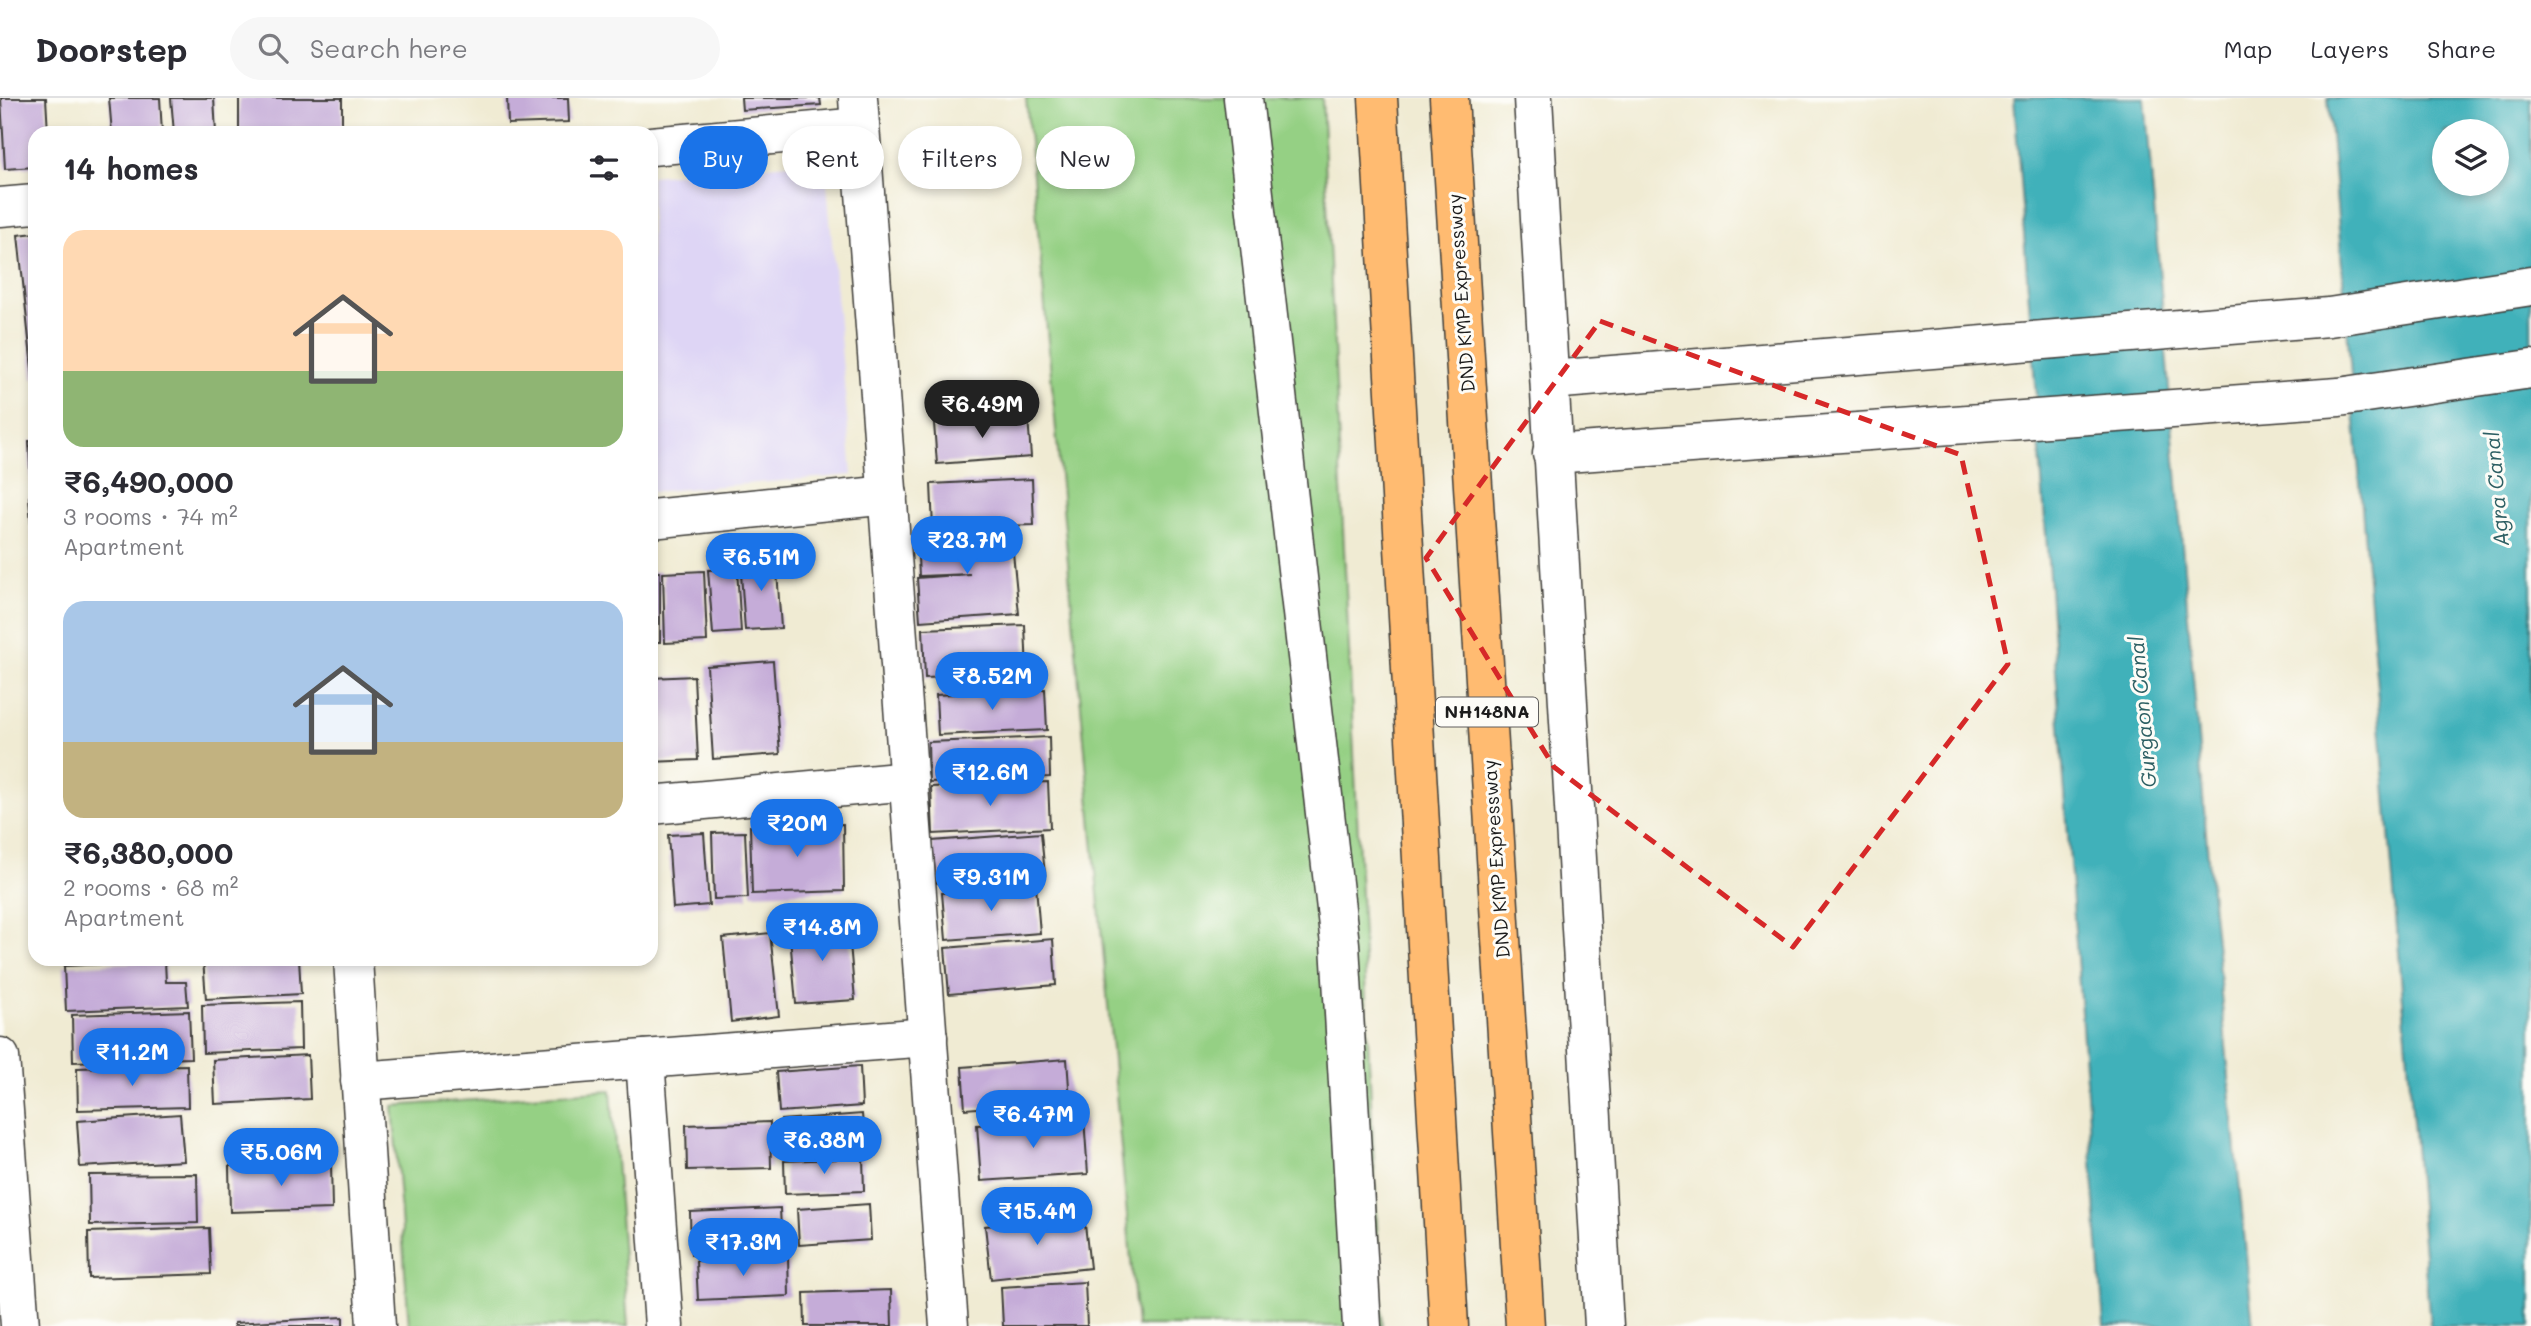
<!DOCTYPE html>
<meta charset="utf-8">
<style>
:root{--surface:#fff;--page:#f7f7f7;--text:#2b2b33;--muted:#7c7c81;--line:#e1e1e2;--accent:#1a73e8}
body{margin:0;font-family:Mali,sans-serif;background:var(--page);color:var(--text);height:100vh;display:flex;flex-direction:column;font-size:26px;white-space:nowrap}
*{box-sizing:border-box;margin:0}
p{font-size:23px;color:var(--muted)}
.icon{flex:none;width:38px;height:38px;fill:none;stroke:currentColor;stroke-width:2;stroke-linecap:round;stroke-linejoin:round}
.map{position:relative;flex:1;overflow:hidden}
.panel{position:absolute;left:28px;top:28px;width:630px;height:840px;display:flex;flex-direction:column;background:var(--surface);border-radius:21px;box-shadow:0 4px 10px #0003}
.panel>*{flex:none}
.guide{position:absolute;left:679px;top:28px;width:665px;height:63px;display:flex;gap:14px}
.fabs{position:absolute;left:2432px;top:21px;display:grid;gap:14px}
.fabs a{display:grid;place-items:center;width:77px;height:77px;border-radius:50%;background:var(--surface);box-shadow:0 4px 10px #0003;font-size:35px}
.price{position:absolute;translate:-50% -60px;padding:0 16px;border-radius:24px;background:var(--accent);color:#fff;font-size:23px;line-height:46px;filter:drop-shadow(0 2px 4px #0008)}
.price::after{content:'';position:absolute;left:50%;top:42px;width:21px;height:16px;margin-left:-10px;background:inherit;clip-path:polygon(0 0,100% 0,50% 100%)}
.price.on{background:#222;color:#fff}
ul{padding:0;list-style:none}
li{display:grid;align-content:center;gap:14px;height:371px;padding:0 35px}
li span{display:grid;place-items:center;height:217px;border-radius:21px;color:#555}
li>.icon{margin-inline-start:auto}
span .icon{width:126px;height:126px;fill:#fffc;stroke-width:1}
li b{font-size:30px}
h2{display:flex;justify-content:space-between;align-items:center;height:84px;padding:0 35px;font-size:30px}
.chip{padding:0 24px;border-radius:32px;background:var(--surface);box-shadow:0 4px 10px #0003;font-size:24px;line-height:63px}
.chip.on{background:var(--accent);color:#fff}
header{display:flex;align-items:center;gap:42px;box-sizing:border-box;height:98px;padding:0 35px;background:var(--surface);border-bottom:2px solid var(--line)}
header strong{font-size:33px}
nav{display:flex;gap:38px;margin-inline-start:auto;font-size:24px}
.search{width:490px;height:63px;background:var(--page);display:flex;align-items:center;gap:18px;box-sizing:border-box;padding:0 24px;border-radius:38px;color:var(--muted);font-size:26px}
.map>svg:first-child{display:block}
</style>
<header>
<strong>Doorstep</strong>
<div class="search"><svg class="icon" aria-label="search" viewBox="0 0 24 24"><circle cx="10" cy="10" r="6"/><path d="M15 15l6 6"/></svg>Search here</div>
<nav><a>Map</a><a>Layers</a><a>Share</a></nav>
</header>
<div class="map">
<svg width="2531" height="1228" viewBox="0 0 2531 1228">
<rect width="100%" height="100%" fill="#fdfcf7"/>
<filter id="ink" filterUnits="userSpaceOnUse"><feTurbulence type="fractalNoise" baseFrequency=".0143" numOctaves="2"/><feDisplacementMap in="SourceGraphic" scale="14" xChannelSelector="R" yChannelSelector="G"/><feConvolveMatrix kernelMatrix="1 2 1 2 8 2 1 2 1" color-interpolation-filters="sRGB"/></filter>
<filter id="wash" filterUnits="userSpaceOnUse"><feTurbulence type="fractalNoise" baseFrequency=".00686" numOctaves="4" result="noise"/><feDisplacementMap in="SourceGraphic" scale="28" xChannelSelector="R" yChannelSelector="G"/><feGaussianBlur stdDeviation="1.57" result="paint"/><feColorMatrix in="noise" values="0 0 0 0 0 0 0 0 0 0 0 0 0 0 0 0 0 1.4 0 .05"/><feComposite in="paint" operator="in"/></filter>
<g filter="url(#wash)">
<rect width="100%" height="100%" fill="#f0ebd3"/>
<polygon fill="#ded5f5" points="825,63 852,377 651,394 651,78"/>
<g fill="#95d084" stroke="#587650" stroke-width="2">
<polygon points="1026,0 1322,0 1382,1228 1137,1228"/>
<polygon points="611,992 628,1228 409,1228 393,1008"/>
</g>
<g fill="#41b1ba" stroke="#2e666b" stroke-width="2" fill-rule="evenodd">
<polygon points="2014,0 2145,0 2209,771 2253,1228 2104,1228"/>
<path d="M2328,0H2531V1228H2430ZM2445,33H2497V86H2445Z"/>
</g>
<g id="blocks">
<g fill="#c5acd8">
<polygon points="1,0 46,0 48,35 35,35 35,69 5,71"/>
<polygon points="109,0 160,0 162,35 112,35"/>
<polygon points="171,0 214,0 216,35 174,35"/>
<rect x="239" y="0" width="103" height="35"/>
<polygon points="507,0 568,0 569,24 508,26"/>
<polygon points="741,0 820,0 821,7 742,12"/>
<polygon points="35,135 35,280 33,280 18,137"/>
<polygon points="1028,319 1031,359 937,366 934,325"/>
<polygon points="29,343 35,343 35,388 31,388"/>
<polygon points="1032,381 1034,427 933,430 931,386"/>
<polygon points="35,398 35,439 32,439 29,399"/>
<polygon points="1011,434 1019,516 920,523 917,480 970,476 919,478 917,439"/>
<polygon points="776,458 781,530 745,532 740,461"/>
<polygon points="737,471 741,534 713,536 708,472"/>
<polygon points="704,473 707,543 665,545 663,475"/>
<rect x="651" y="474" width="9" height="70"/>
<polygon points="1025,527 1027,576 925,580 923,531"/>
<polygon points="773,563 780,656 713,661 707,568"/>
<polygon points="694,578 698,662 651,664 651,580"/>
<polygon points="1045,591 1047,632 938,637 936,597"/>
<polygon points="1049,639 1050,679 929,684 928,644"/>
<polygon points="1048,684 1050,730 933,736 931,689"/>
<polygon points="843,726 844,793 752,796 750,728"/>
<polygon points="745,734 748,800 714,801 712,735"/>
<polygon points="704,735 709,807 673,810 668,737"/>
<polygon points="1041,735 1045,777 936,785 932,743"/>
<polygon points="1036,788 1040,835 946,842 942,795"/>
<polygon points="848,823 855,902 796,906 789,828"/>
<polygon points="770,835 779,918 731,924 723,840"/>
<polygon points="1053,841 1056,887 949,896 945,850"/>
<polygon points="203,861 299,861 301,896 206,901"/>
<polygon points="165,863 166,884 186,884 188,908 66,913 64,868"/>
<polygon points="300,904 301,951 203,955 202,907"/>
<polygon points="189,913 191,960 73,964 72,917"/>
<polygon points="308,957 310,1001 215,1006 213,962"/>
<polygon points="1067,961 1070,1003 965,1011 962,969"/>
<polygon points="187,967 188,1009 78,1012 77,970"/>
<polygon points="860,968 862,1008 779,1014 776,974"/>
<polygon points="180,1016 184,1063 80,1069 77,1023"/>
<polygon points="862,1016 865,1052 784,1058 781,1022"/>
<polygon points="1084,1020 1088,1076 981,1083 977,1027"/>
<polygon points="770,1024 771,1070 687,1072 686,1027"/>
<polygon points="863,1060 864,1093 785,1096 784,1063"/>
<polygon points="331,1065 332,1111 230,1114 229,1068"/>
<polygon points="197,1076 198,1125 90,1127 89,1077"/>
<polygon points="869,1106 871,1142 799,1147 797,1111"/>
<polygon points="780,1110 782,1153 691,1157 690,1114"/>
<polygon points="1084,1118 1090,1170 991,1181 985,1128"/>
<polygon points="209,1130 211,1176 89,1180 88,1134"/>
<polygon points="788,1159 789,1198 698,1202 696,1163"/>
<polygon points="1085,1184 1087,1228 1003,1228 1001,1189"/>
<polygon points="891,1192 892,1228 805,1228 804,1195"/>
<polygon points="343,1219 343,1228 234,1228 234,1225"/>
</g>
</g>
</g>
<g filter="url(#ink)">
<use href="#blocks" fill-opacity="0" stroke="#3c3b37" stroke-width="2"/>
<g fill="none" stroke-linecap="round" stroke-linejoin="round">
<g stroke="#3c3b37" stroke-width="41">
<g id="minor">
<polyline points="858,0 949,1228"/>
<polyline points="1243,0 1340,846 1362,1228"/>
<polyline points="1533,0 1604,1228"/>
<polyline points="651,48 860,29"/>
<polyline points="0,109 35,106"/>
<polyline points="1550,282 2329,219 2531,188"/>
<polyline points="1552,356 2339,299 2531,271"/>
<polyline points="651,421 888,397"/>
<polyline points="651,707 909,683"/>
<polyline points="353,861 376,1228"/>
<polyline points="0,959 20,1228"/>
<polyline points="645,961 664,1228"/>
<polyline points="360,983 928,939"/>
</g>
</g>
<g stroke="#3c3b37" stroke-width="41">
<g id="highway">
<polyline points="1378,0 1449,1228"/>
<polyline points="1449,0 1525,1228"/>
</g>
</g>
<use href="#minor" stroke="#fff" stroke-width="38"/>
<use href="#highway" stroke="#ffbb71" stroke-width="38"/>
</g>
</g>
<path fill="none" stroke="#d62828" stroke-width="5" stroke-dasharray="14 9" stroke-linejoin="round" d="M1600,223L1961,357L2008,566L1793,849L1554,669L1426,460Z"/>
<g text-anchor="middle" stroke-width="6" stroke-linejoin="round" paint-order="stroke">
<rect fill="#fdfcf7" stroke="#605f5e" stroke-width="2" x="1436" y="599.5" width="102" height="29" rx="5"/>
<g font-size="18" font-weight="bold" fill="#1c1c1c">
<text x="1487" y="620">NH148NA</text>
</g>
<g font-size="19" fill="#1c1c1c" stroke="#fdfcf7">
<text transform="translate(1461 195) rotate(-94)" y="7">DND KMP Expressway</text>
<text transform="translate(1496 761) rotate(-94)" y="7">DND KMP Expressway</text>
</g>
<g font-size="21" font-style="italic" fill="#2d5f63" stroke="#fdfcf7">
<text transform="translate(2497 391) rotate(-95)" y="7">Agra Canal</text>
<text transform="translate(2143 614) rotate(-95)" y="7">Gurgaon Canal</text>
</g>
</g>
</svg>
<div class="fabs">
<a><svg class="icon" aria-label="layers" viewBox="0 0 24 24"><path d="M12 4l9 5-9 5-9-5zM3 14l9 5 9-5"/></svg></a>
</div>
<b class="price on" style="left:982px;top:342px">₹6.49M</b>
<b class="price" style="left:967px;top:478px">₹23.7M</b>
<b class="price" style="left:761px;top:495px">₹6.51M</b>
<b class="price" style="left:992px;top:614px">₹8.52M</b>
<b class="price" style="left:990px;top:710px">₹12.6M</b>
<b class="price" style="left:797px;top:761px">₹20M</b>
<b class="price" style="left:991px;top:815px">₹9.31M</b>
<b class="price" style="left:822px;top:865px">₹14.8M</b>
<b class="price" style="left:132px;top:990px">₹11.2M</b>
<b class="price" style="left:1033px;top:1052px">₹6.47M</b>
<b class="price" style="left:824px;top:1078px">₹6.38M</b>
<b class="price" style="left:281px;top:1090px">₹5.06M</b>
<b class="price" style="left:1037px;top:1149px">₹15.4M</b>
<b class="price" style="left:743px;top:1180px">₹17.3M</b>
<div class="guide">
<a class="chip on">Buy</a>
<a class="chip">Rent</a>
<a class="chip">Filters</a>
<a class="chip">New</a>
</div>
<section class="panel">
<h2>14 homes<svg class="icon" aria-label="filters" viewBox="0 0 24 24"><path d="M4 7h16M4 17h16"/><circle cx="9" cy="7" r="2"/><circle cx="15" cy="17" r="2"/></svg></h2>
<ul>
<li><span style="background:linear-gradient(#ffd9b3 65%,#8fb573 0)"><svg class="icon" aria-label="home" viewBox="0 0 24 24"><path d="M3 11l9-7 9 7M6 9v11h12V9"/></svg></span><div><b>₹6,490,000</b><p>3 rooms · 74 m²</p><p>Apartment</p></div></li>
<li><span style="background:linear-gradient(#a9c7e8 65%,#c2b280 0)"><svg class="icon" aria-label="home" viewBox="0 0 24 24"><path d="M3 11l9-7 9 7M6 9v11h12V9"/></svg></span><div><b>₹6,380,000</b><p>2 rooms · 68 m²</p><p>Apartment</p></div></li>
</ul>
</section>
</div>
